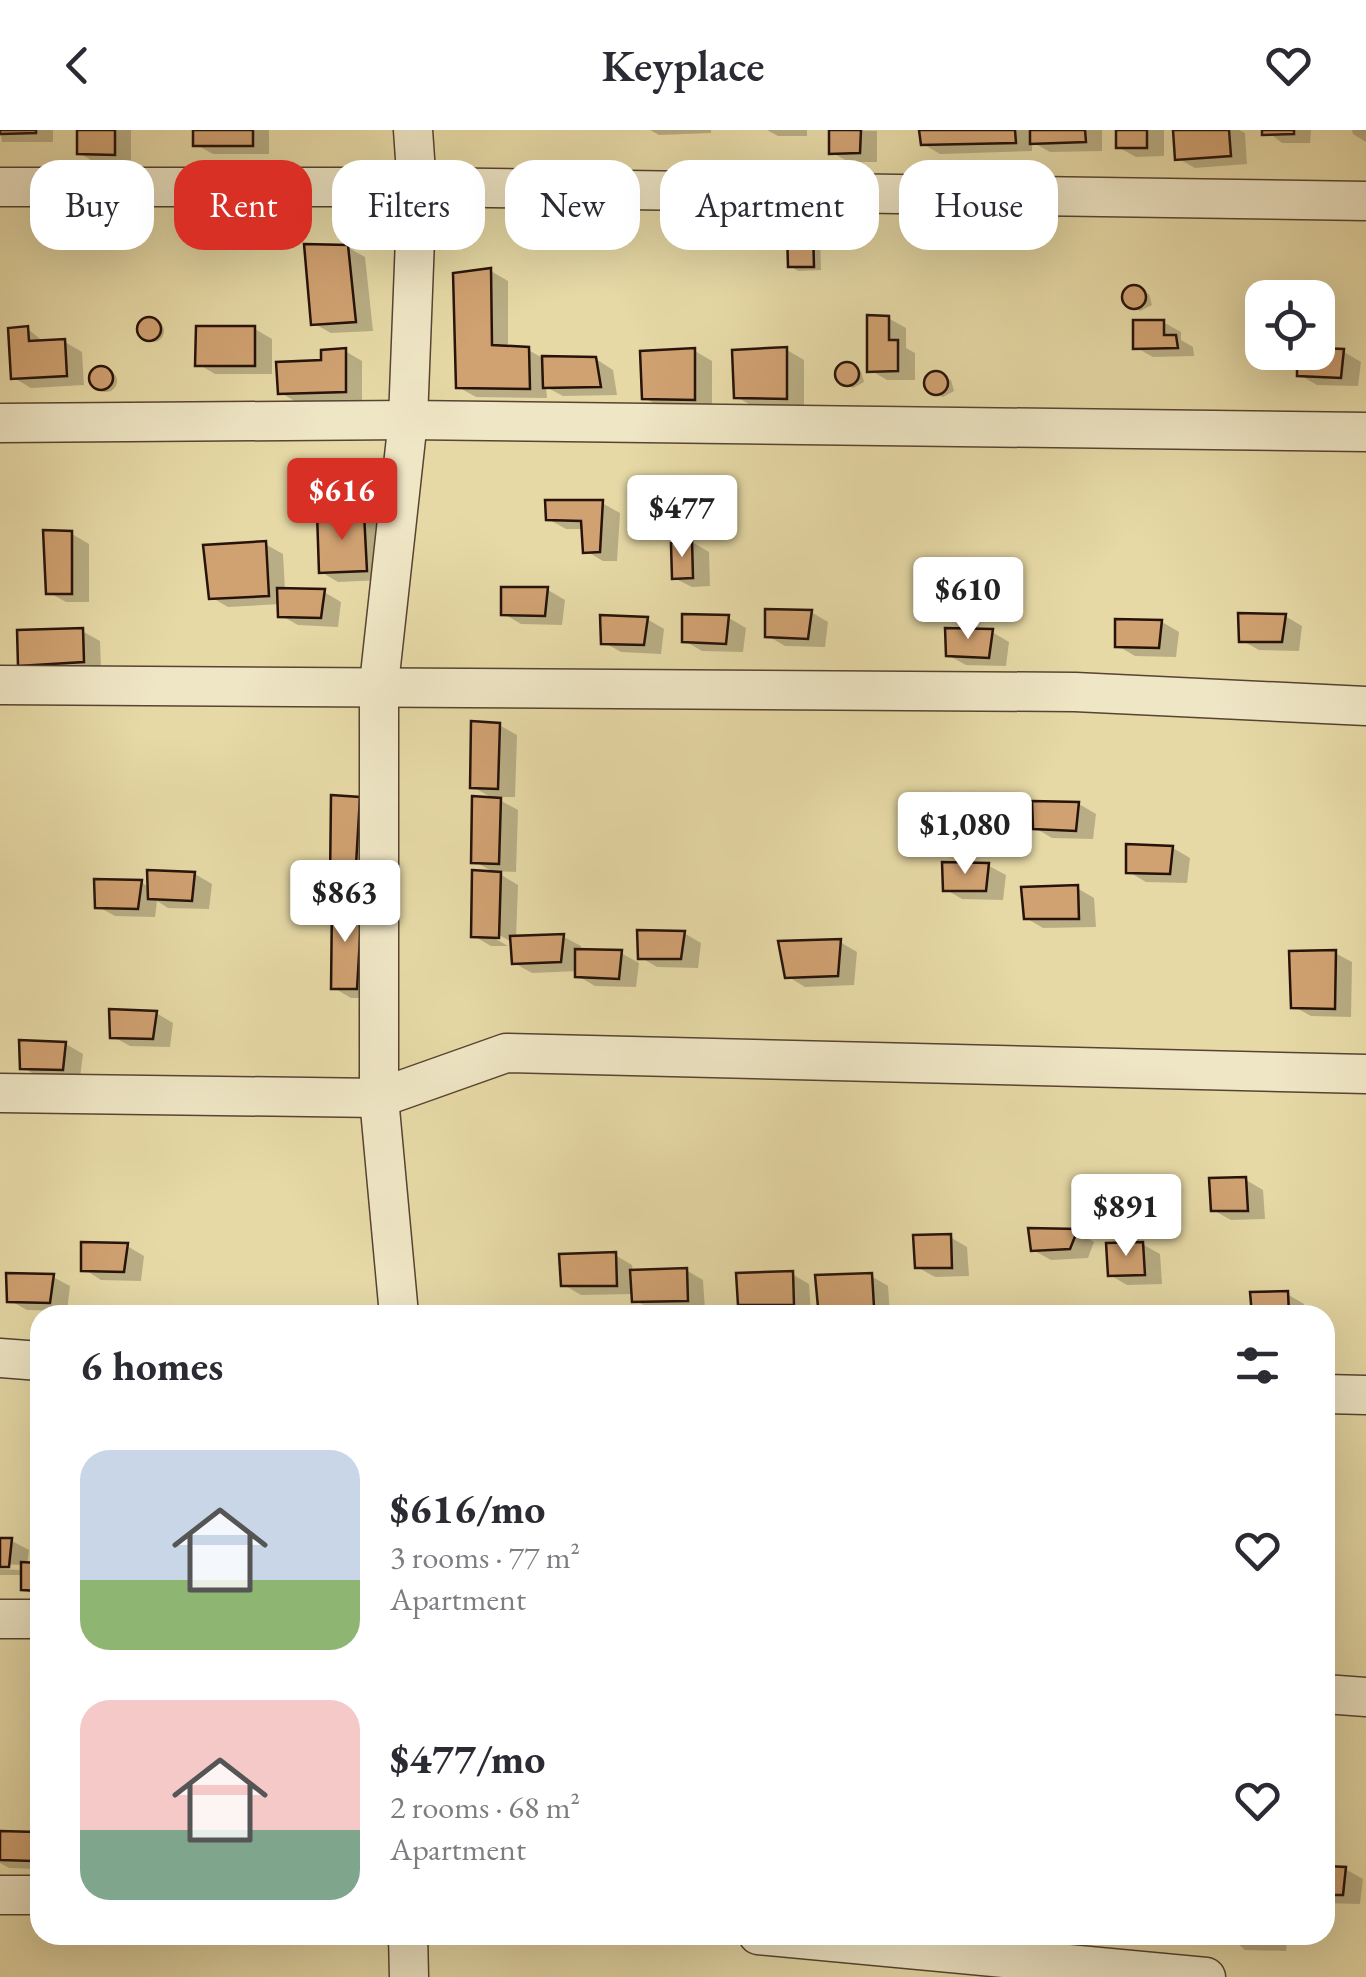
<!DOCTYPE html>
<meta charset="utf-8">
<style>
:root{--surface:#fff;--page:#f2f2f3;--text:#2b2b33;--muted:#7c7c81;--accent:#d93025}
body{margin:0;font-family:"EB Garamond",serif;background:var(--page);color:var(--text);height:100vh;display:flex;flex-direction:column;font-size:38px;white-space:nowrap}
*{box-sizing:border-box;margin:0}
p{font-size:32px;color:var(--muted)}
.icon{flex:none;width:55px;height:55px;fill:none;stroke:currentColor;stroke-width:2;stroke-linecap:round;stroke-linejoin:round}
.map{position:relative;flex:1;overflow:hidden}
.side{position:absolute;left:30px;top:1175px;width:1305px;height:640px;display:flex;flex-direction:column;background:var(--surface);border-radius:30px;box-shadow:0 10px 40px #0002}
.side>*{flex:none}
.guide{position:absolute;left:30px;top:30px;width:1308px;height:90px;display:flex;gap:20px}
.fabs{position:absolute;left:1245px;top:150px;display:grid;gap:20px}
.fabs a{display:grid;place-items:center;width:90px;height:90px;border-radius:20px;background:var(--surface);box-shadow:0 10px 40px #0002;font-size:50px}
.price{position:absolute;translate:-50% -85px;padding:0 22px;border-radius:10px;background:#fff;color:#222;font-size:32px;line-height:65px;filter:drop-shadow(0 2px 5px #0008)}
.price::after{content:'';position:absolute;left:50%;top:60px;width:30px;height:22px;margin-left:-15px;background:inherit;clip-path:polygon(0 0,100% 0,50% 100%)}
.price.current{background:var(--accent);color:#fff}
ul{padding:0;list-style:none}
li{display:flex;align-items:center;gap:30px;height:250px;padding:0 50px}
li span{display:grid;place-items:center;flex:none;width:280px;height:200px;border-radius:30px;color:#555}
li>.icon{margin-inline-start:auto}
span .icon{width:120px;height:120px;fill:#fffc;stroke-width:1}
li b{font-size:42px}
h2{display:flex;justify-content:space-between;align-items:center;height:120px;padding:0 50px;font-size:42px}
.chip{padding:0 35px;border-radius:30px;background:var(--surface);box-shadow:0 10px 40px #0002;font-size:35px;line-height:90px}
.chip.current{background:var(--accent);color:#fff}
header{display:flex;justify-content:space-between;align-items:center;height:130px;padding:0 50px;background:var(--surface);font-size:45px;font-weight:600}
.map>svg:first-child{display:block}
</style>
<header><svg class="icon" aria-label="back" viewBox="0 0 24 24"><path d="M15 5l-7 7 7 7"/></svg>Keyplace<svg class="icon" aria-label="heart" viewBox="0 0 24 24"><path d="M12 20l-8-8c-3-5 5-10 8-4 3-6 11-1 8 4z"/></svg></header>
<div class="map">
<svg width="1366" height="1847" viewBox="0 0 1366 1847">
<rect width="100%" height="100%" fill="#e6d9a6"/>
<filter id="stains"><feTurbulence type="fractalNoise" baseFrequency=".002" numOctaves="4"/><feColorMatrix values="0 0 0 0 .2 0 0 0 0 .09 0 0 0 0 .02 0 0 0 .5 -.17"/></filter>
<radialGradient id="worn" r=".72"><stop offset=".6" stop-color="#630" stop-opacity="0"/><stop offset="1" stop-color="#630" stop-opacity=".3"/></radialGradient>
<g fill="#0003">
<polygon points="0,0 53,0 53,12 2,12"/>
<polygon points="79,0 131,0 131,34 96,33 79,23"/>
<polygon points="195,0 269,0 269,24 213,24 195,14"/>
<polygon points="650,0 711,0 711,3 659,5"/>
<polygon points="767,0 807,0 807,6 778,6"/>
<polygon points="831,0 877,1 877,32 849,32 831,22"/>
<polygon points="922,0 1102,0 1102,21 1050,22 1032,12 1032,21 940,24 923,14"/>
<polygon points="1118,0 1164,0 1164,26 1136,27 1118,17"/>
<polygon points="1176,0 1239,0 1245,3 1247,34 1195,38 1177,28"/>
<polygon points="1265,0 1311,0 1310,13 1282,13"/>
<polygon points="1352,0 1366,0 1366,12 1353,4"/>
<polygon points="812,102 820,107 821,140 798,141 790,136"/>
<polygon points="347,117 365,127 373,201 331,203 313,193"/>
<polygon points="491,141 508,151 508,219 528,220 543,228 596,229 613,240 617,265 563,266 546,257 547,268 476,267 458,257"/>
<polygon points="1130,159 1149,164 1152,175 1140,181 1132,176 1126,169"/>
<polygon points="888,188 906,198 906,218 915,223 915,250 887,250 870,240"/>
<circle cx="153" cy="201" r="11"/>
<polygon points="1163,192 1181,202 1181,210 1193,217 1194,226 1153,227 1135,217"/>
<polygon points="28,199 45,213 65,212 82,222 84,255 31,258 14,248"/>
<polygon points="255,199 272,209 272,244 215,244 198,234"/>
<polygon points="787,220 804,230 804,278 754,277 737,267"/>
<polygon points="345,221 362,231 362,270 298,273 281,263"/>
<polygon points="695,221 712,231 712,278 662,278 645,268"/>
<polygon points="1318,221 1344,222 1361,232 1358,256 1317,255 1300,245"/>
<polygon points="843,236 861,241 864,252 853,258 844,253 838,247"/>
<circle cx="106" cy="251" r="11"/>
<polygon points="933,245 951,250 954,261 943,267 934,262 928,255"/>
<polygon points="602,373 620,383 617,431 603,431 586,421 584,399 566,399 548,389"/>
<polygon points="364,385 381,395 383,450 338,452 321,442"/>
<polygon points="72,404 89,414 89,472 66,472 48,462"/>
<polygon points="692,412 709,422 710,456 692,457 674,448"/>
<polygon points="265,414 283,424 285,461 324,462 341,472 338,497 298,495 280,485 280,474 228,477 211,467"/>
<polygon points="548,460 565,470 562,495 521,494 504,484"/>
<polygon points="811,482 828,492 825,517 785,516 768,506"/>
<polygon points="1285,486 1302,496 1299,521 1259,520 1241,510"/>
<polygon points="729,488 746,498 743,522 702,521 685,511"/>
<polygon points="647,489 664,499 661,524 621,522 603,512"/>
<polygon points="1162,492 1179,502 1176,527 1135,526 1118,516"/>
<polygon points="82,501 100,511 101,540 38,545 21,535"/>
<polygon points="992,502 1009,512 1006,536 966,535 948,525"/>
<polygon points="499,595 517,605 515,667 494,667 518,680 516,742 495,741 518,755 516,808 564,807 581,816 580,822 621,823 639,833 636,857 595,856 578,846 578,841 532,843 514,833 513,813 489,799 487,804 508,816 491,816 474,806 497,744 474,731 496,670 473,657"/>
<polygon points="359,669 377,679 372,761 349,760 332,750"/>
<polygon points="1035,673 1079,674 1096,684 1093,709 1052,708 1035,698"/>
<polygon points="1173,718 1190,728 1187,753 1146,752 1129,742"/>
<polygon points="945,734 989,736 1006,745 1003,770 962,769 945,759"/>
<polygon points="195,744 212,754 209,779 168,778 157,771 155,787 115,786 97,776 141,752 150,758"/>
<polygon points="1077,758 1094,768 1096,797 1043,798 1026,788"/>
<polygon points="361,776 374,868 351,868 334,858"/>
<polygon points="684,803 701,813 698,838 657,837 640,827"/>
<polygon points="840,812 857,822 854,855 805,857 787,846"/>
<polygon points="1335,823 1352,832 1351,887 1311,886 1293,876"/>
<polygon points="156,883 173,893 170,917 130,916 112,906"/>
<polygon points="66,914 83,924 80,948 39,947 22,937"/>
<polygon points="1246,1050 1263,1060 1265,1089 1231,1090 1213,1080"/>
<polygon points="1031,1101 1077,1102 1094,1112 1088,1128 1051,1130 1033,1120"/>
<polygon points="950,1107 967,1117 969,1146 935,1147 917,1137"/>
<polygon points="1142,1114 1160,1124 1162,1154 1127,1155 1110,1145"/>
<polygon points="127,1116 144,1126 141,1151 101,1150 84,1139"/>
<polygon points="615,1125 632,1135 633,1142 686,1140 703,1150 705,1180 652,1180 635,1170 634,1164 581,1165 564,1155"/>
<polygon points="792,1144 809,1154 811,1183 758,1184 741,1174"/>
<polygon points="871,1146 888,1156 890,1185 837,1185 820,1175"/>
<polygon points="53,1147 70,1156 67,1181 27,1180 9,1170"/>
<polygon points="1287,1164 1304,1174 1305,1185 1254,1185"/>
<polygon points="0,1410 12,1411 29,1420 27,1435 40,1435 40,1468 24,1459 23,1445 0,1445 0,1439 21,1440 21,1435 0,1434"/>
<polygon points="0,1704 40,1707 40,1739 9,1738 0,1733"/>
<polygon points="1325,1739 1345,1739 1363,1749 1360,1774 1325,1773"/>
<polygon points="1145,1805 1203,1805 1201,1815 1161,1814"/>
<polygon points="1228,1805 1288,1805 1286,1821 1245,1820"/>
</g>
<g fill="#d0a171" stroke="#27130a" stroke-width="2.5">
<polygon points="0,0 36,0 36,3 0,4"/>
<polygon points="77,0 115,0 115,25 77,24"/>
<rect x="193" y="0" width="60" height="16"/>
<polygon points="829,0 861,0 860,23 829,24"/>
<polygon points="919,0 1015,0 1016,13 921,15"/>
<polygon points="1030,0 1085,0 1086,12 1030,14"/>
<rect x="1116" y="0" width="31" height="18"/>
<polygon points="1173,0 1229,0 1231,26 1175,30"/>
<polygon points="1262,0 1294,0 1294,4 1262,5"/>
<polygon points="787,100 813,100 814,137 788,137"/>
<polygon points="304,114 348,115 356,192 311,195"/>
<polygon points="491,138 492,215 529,217 530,259 456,258 453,143"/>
<circle cx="1134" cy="167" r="12"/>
<polygon points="867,185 889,186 889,210 898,210 898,241 867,242"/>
<circle cx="149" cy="199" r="12"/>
<polygon points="1133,190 1164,190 1164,205 1176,205 1178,218 1133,219"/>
<polygon points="28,196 29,211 65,209 67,246 11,249 8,198"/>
<polygon points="196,196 255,196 255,236 195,236"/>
<polygon points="787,217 787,269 734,268 732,220"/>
<polygon points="346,218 346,262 278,264 276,232 321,230 321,220"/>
<polygon points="695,218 695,270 642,269 640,221"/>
<polygon points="1318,218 1344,219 1341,248 1297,246 1297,222 1318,222"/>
<polygon points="542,226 596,227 601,257 543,258"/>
<circle cx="847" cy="244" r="12"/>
<circle cx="101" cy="248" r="12"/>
<circle cx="936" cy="253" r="12"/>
<polygon points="545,370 603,370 600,422 583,423 581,391 546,390"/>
<polygon points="317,383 364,383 367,441 319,443"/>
<polygon points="43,400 72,401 72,464 46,464"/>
<polygon points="692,410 693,448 672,449 671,413"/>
<polygon points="266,411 269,466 209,469 203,415"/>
<polygon points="501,457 548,457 545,486 501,485"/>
<polygon points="277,458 325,459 321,488 278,487"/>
<polygon points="765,479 812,480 808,509 765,507"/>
<polygon points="1238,483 1286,484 1282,512 1239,512"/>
<polygon points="682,484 729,485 726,514 682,512"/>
<polygon points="600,485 648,487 644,515 601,514"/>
<polygon points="1115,489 1162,490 1159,518 1115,517"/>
<polygon points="83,498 84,532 18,536 17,500"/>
<polygon points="945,498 993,499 989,528 946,526"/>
<polygon points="471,591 500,593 498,659 470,658"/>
<polygon points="331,665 360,667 355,752 330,752"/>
<polygon points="472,666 501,668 499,734 471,733"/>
<polygon points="1032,671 1079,672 1076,701 1033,699"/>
<polygon points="1126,714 1173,716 1170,744 1126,743"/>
<polygon points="942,732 989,733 986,761 943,761"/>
<polygon points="147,740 195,742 192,771 148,769"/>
<polygon points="472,740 501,742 499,808 471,807"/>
<polygon points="94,749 142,750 138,779 95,778"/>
<polygon points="1078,755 1079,789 1024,789 1021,757"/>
<polygon points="332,772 362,774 357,859 331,859"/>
<polygon points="637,800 685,801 681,829 638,829"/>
<polygon points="564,804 561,832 512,834 510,806"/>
<polygon points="841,809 838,846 785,848 778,811"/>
<polygon points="575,819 622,820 619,849 575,847"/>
<polygon points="1336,820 1335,879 1291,878 1289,821"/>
<polygon points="109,879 157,881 153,909 110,908"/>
<polygon points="19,910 66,912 63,940 20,939"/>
<polygon points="1246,1047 1248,1081 1211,1081 1209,1048"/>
<polygon points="1028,1098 1078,1099 1070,1119 1031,1121"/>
<polygon points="951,1104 952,1138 915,1138 913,1105"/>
<polygon points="81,1112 128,1113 124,1142 81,1141"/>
<polygon points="1143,1112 1145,1145 1108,1146 1106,1113"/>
<polygon points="616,1122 617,1156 561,1156 559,1124"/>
<polygon points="687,1138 688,1171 632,1172 630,1140"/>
<polygon points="793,1141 794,1175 738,1175 736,1143"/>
<polygon points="6,1143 54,1144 50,1173 7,1172"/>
<polygon points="872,1143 874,1177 818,1177 815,1145"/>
<polygon points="1288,1161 1289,1185 1252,1185 1250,1162"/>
<polygon points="967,1180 1034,1181 1032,1185 968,1185"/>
<polygon points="0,1408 12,1408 9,1437 0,1437"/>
<polygon points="21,1432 40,1433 40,1461 21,1460"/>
<polygon points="0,1701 37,1702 33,1731 0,1730"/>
<polygon points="1325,1736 1346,1737 1343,1765 1325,1765"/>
<polygon points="1226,1805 1270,1805 1269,1812 1226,1811"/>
</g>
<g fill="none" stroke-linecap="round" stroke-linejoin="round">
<g stroke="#574431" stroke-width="41">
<g id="street">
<polyline points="0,57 417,57 1366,71"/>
<polyline points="0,293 408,290 1366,302"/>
<polyline points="0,555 1075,562 1366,576"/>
<polyline points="0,963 379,968 506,923 1366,944"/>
<polyline points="399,1185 379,968 379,554 408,290 417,57 413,0"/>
<polyline points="0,1228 40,1231"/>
<polyline points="1325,1264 1366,1265"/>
<polyline points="0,1489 40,1489"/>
<polyline points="1325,1564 1366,1567"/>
<polyline points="0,1765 40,1765"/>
<polyline points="408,1805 409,1847"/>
<polyline points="758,1805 1206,1847"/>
</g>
</g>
<use href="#street" stroke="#efe6c5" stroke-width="38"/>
</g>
<rect width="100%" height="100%" filter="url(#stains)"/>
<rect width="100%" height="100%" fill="url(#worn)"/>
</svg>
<div class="fabs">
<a><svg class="icon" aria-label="locate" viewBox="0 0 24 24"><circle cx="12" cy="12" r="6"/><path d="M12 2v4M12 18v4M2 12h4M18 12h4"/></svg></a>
</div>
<b class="price current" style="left:342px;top:413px">$616</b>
<b class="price" style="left:682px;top:430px">$477</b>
<b class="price" style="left:968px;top:512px">$610</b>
<b class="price" style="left:965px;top:747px">$1,080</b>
<b class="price" style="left:345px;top:815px">$863</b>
<b class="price" style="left:1126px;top:1129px">$891</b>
<div class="guide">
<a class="chip">Buy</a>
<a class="chip current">Rent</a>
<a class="chip">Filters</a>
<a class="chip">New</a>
<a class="chip">Apartment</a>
<a class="chip">House</a>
</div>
<section class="side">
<h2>6 homes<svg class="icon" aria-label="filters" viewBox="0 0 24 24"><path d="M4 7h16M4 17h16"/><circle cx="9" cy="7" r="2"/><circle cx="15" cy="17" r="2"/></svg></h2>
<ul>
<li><span style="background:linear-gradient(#c9d6e8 65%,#8fb573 0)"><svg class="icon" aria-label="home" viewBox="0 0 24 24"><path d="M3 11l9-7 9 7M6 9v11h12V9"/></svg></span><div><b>$616/mo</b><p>3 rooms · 77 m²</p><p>Apartment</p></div><svg class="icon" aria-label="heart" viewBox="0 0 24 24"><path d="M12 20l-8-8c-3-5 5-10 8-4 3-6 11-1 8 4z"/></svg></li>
<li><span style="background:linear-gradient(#f6c9c9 65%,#7fa58c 0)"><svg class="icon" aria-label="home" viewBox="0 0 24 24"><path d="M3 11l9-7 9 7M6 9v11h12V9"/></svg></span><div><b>$477/mo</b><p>2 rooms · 68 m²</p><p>Apartment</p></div><svg class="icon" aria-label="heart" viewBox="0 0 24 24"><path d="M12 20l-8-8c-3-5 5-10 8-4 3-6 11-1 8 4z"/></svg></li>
</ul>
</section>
</div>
